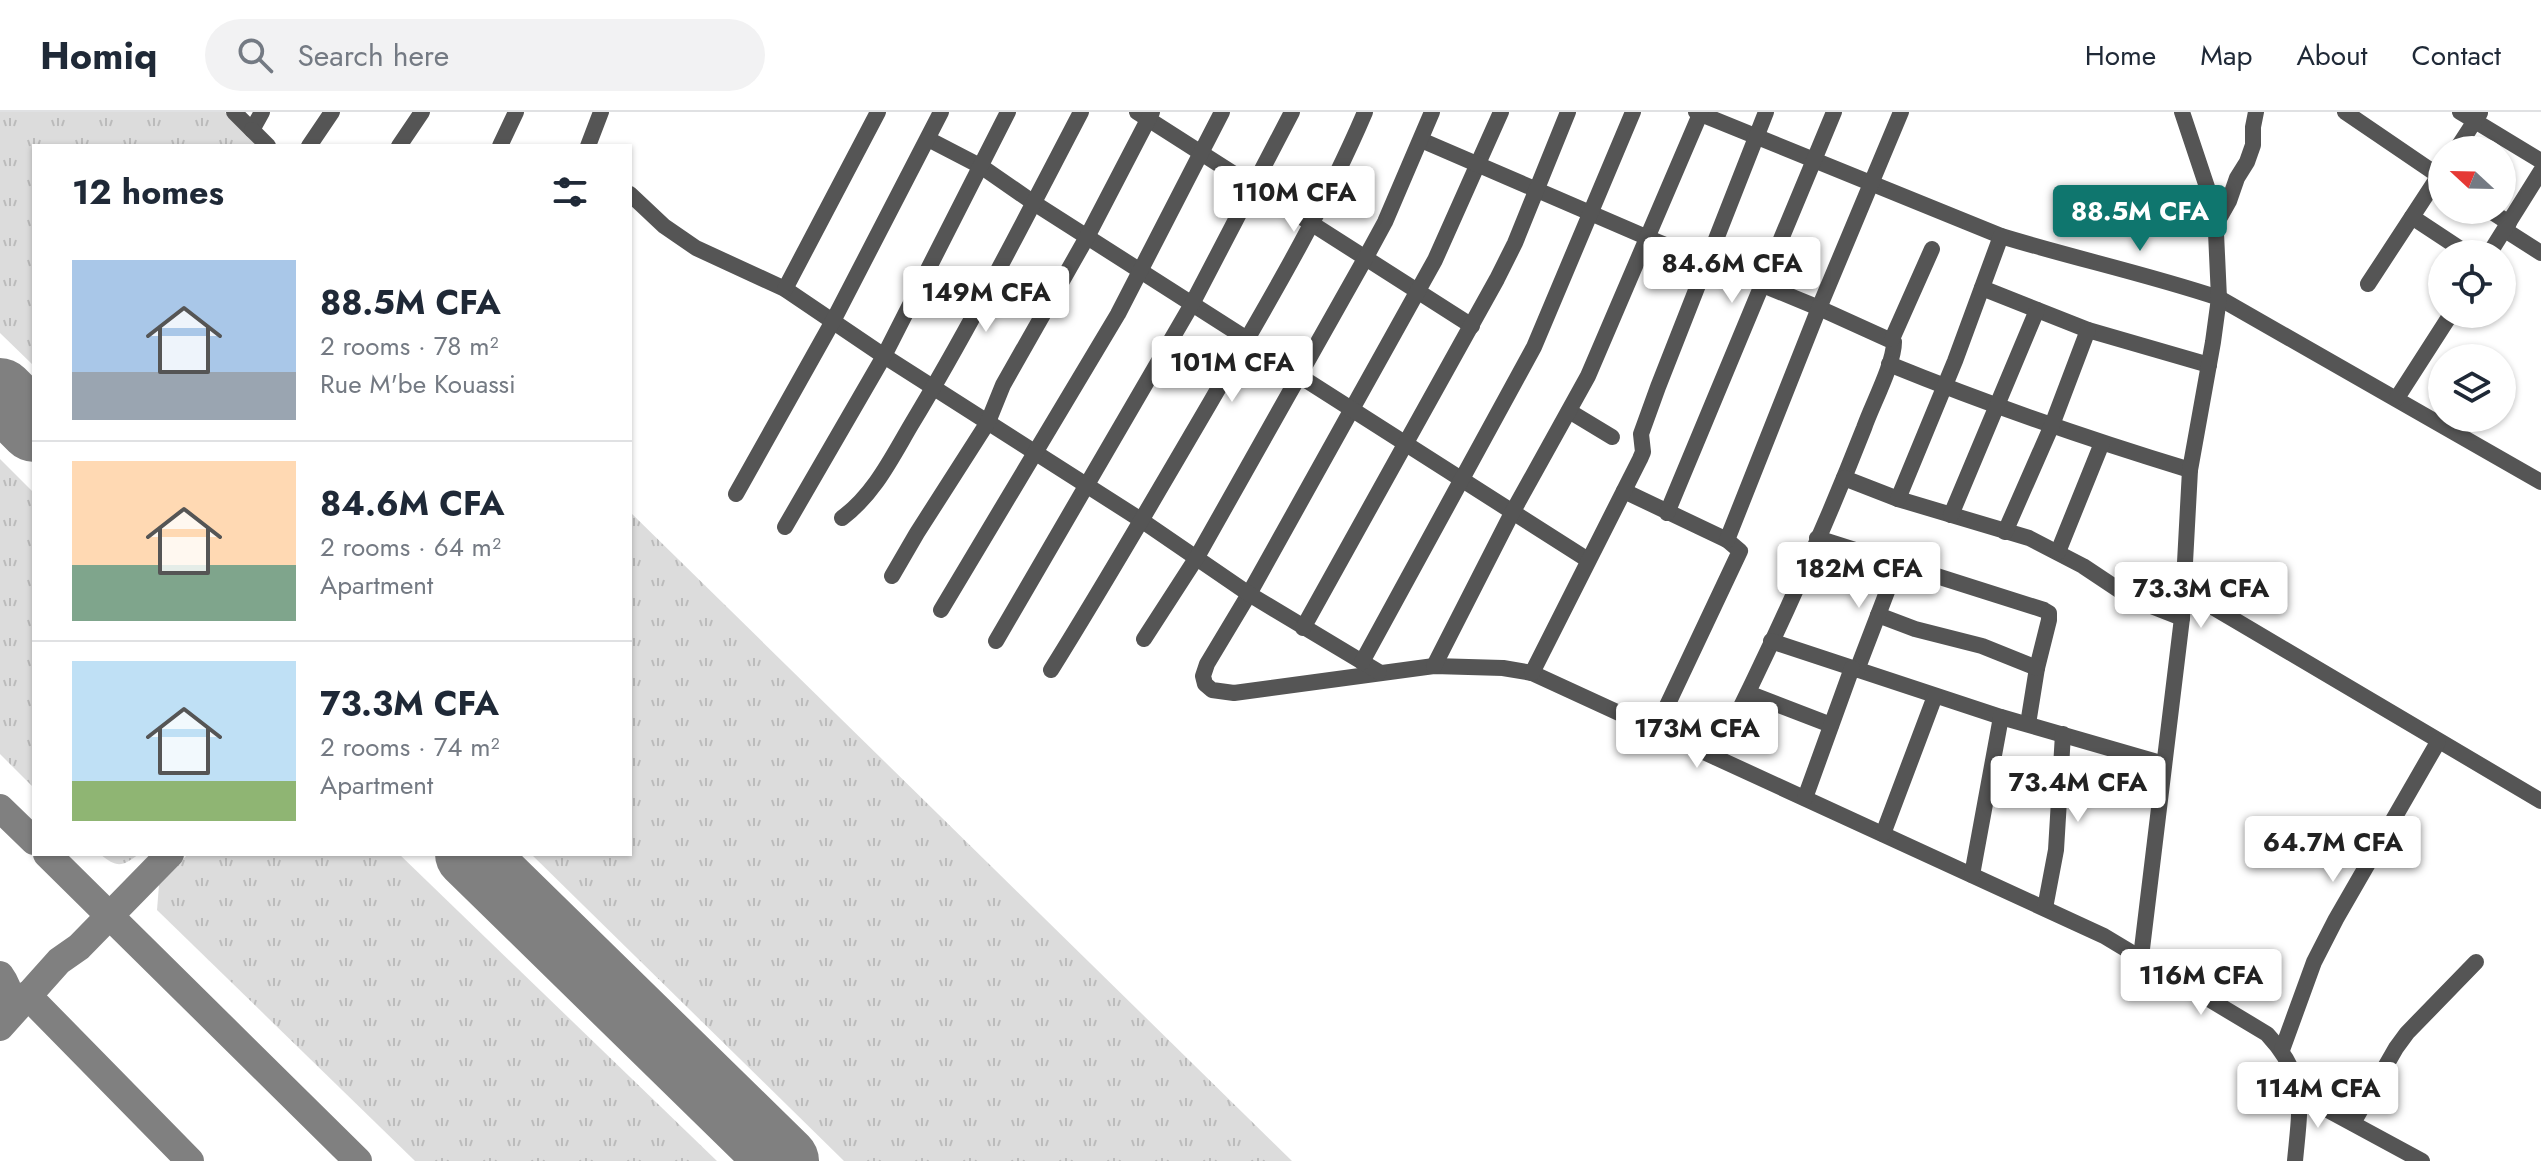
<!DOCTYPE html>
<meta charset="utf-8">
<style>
:root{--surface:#fff;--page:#f2f2f3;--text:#1f2937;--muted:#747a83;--line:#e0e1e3;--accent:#0f766e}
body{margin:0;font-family:Jost,sans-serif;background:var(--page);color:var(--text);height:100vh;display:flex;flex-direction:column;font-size:30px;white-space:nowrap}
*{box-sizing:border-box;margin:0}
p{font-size:26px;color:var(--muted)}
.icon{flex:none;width:44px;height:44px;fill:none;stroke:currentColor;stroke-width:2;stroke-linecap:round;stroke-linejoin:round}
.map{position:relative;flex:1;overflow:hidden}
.side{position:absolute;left:32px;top:32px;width:600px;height:712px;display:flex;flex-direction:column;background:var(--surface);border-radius:0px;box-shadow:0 2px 6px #0004}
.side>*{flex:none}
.needle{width:52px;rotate:292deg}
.controls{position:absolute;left:2428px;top:24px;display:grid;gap:16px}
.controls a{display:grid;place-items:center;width:88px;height:88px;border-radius:50%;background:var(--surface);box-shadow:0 2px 6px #0004;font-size:40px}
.price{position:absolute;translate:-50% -68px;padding:0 18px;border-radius:8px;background:#fff;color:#222;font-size:26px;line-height:52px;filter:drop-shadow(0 2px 4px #0008)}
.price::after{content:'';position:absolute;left:50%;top:48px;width:24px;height:18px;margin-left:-12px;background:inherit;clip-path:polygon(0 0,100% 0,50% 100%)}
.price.active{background:var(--accent);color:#fff}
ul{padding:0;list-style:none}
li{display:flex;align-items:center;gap:24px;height:200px;padding:0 40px}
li+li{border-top:2px solid var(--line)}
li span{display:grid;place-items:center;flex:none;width:224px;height:160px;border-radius:0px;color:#555}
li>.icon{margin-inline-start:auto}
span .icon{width:96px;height:96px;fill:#fffc;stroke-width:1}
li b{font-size:34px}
h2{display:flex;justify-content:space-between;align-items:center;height:96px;padding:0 40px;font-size:34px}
header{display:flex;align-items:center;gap:48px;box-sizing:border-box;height:112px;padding:0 40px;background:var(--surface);border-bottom:2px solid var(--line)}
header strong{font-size:38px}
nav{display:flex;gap:44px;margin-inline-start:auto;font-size:28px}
.search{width:560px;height:72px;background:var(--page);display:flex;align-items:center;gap:20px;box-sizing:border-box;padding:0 28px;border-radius:44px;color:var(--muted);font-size:30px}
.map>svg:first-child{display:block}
</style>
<header>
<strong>Homiq</strong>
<div class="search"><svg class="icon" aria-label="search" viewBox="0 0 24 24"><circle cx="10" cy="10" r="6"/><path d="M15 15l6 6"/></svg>Search here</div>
<nav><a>Home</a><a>Map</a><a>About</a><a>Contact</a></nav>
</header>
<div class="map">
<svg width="2541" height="1049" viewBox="0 0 2541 1049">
<defs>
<pattern id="grass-tufts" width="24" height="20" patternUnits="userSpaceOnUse" patternTransform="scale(2)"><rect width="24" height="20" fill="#dcdcdc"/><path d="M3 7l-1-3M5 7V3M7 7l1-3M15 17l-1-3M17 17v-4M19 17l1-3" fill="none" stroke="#bbb"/></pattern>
</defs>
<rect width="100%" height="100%" fill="#fff"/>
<g fill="url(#grass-tufts)">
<polygon points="0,0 225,0 258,34 34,34 34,254 0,221"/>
<polygon points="0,347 34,381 34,676 0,642"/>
<polygon points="630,400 1292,1049 844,1049 531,742 630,742"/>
<path d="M100,742H139C122,755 117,756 100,742Z"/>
<polygon points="188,742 399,742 717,1049 415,1049 157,798 159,773"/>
</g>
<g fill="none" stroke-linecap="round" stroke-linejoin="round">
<g stroke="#808080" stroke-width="28">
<polyline points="0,307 11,307 32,313"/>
<polyline points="0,696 34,729"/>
<polyline points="47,742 358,1049"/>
<path d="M0,863C11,878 12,894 3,910"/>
<polyline points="27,883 190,1049"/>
<polyline points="0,915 59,849 79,835 170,742"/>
</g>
<g stroke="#808080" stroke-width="70">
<polyline points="0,281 34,315"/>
<polyline points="470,742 784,1049"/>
</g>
<g stroke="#555" stroke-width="16">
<polyline points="234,0 252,18 262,0"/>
<polyline points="1137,0 1472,214"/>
<path d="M1501,0L1435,148L1249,482L1207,552L1203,564L1205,572L1212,578L1234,581L1434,554L1503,556L1532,561L2104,824L2267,922C2308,966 2300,994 2295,1049"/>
<path d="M1696,0L2001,124C2073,146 2147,162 2219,186L2541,370"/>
<polyline points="2345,0 2442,66"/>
<polyline points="2460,0 2541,49"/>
<polyline points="252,18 268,34"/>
<polyline points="928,27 982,55 1034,91 1247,227 1298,263 1588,448"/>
<path d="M1421,28L1646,125L1819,196L1894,230C1894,252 1872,293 1864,316C1820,428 1770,538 1716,645"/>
<polyline points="309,34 332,0"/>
<polyline points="399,34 422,0"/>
<polyline points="500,34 516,0"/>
<polyline points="588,34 601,0"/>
<polyline points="2456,38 2480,1"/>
<polyline points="630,82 664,114 696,136 785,177 884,244 1141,408 1249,482 1379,560"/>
<polyline points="2489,98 2509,111"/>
<polyline points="2412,105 2468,142"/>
<polyline points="2216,112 2229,89 2237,66 2247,50 2253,33 2253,15 2256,0"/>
<polyline points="2505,118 2541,141"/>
<polyline points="2489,142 2541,59"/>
<polyline points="2368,172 2442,59"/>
<polyline points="1982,176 2088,218 2209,253"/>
<polyline points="785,177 878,0"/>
<polyline points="1892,227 1932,137"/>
<path d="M1889,252C1987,292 2088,327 2190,358"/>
<polyline points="2397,286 2451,202"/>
<polyline points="1569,299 1612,325"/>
<polyline points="1844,366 1898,387 2029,426 2083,454 2131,486 2182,506"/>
<polyline points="1624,379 1727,428 1740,439 1656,617"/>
<polyline points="736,382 833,209 941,0"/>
<polyline points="1898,387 1955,249 2001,124"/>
<polyline points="1667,401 1834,0"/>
<polyline points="1951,403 2037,198"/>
<path d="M842,406C874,382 891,347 911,313C972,212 1026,105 1081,0"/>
<polyline points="785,415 884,244 1008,0"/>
<polyline points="2005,420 2052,313 2088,218"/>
<polyline points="1817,426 2044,498 2049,501 2049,508 2037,556 2028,612"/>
<polyline points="1727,428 1819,196 1901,0"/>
<polyline points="2058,440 2102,331"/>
<polyline points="892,464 917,421 988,310 1003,273 1087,125 1152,0"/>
<polyline points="2184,478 2541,689"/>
<polyline points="941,498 1118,202 1222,0"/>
<polyline points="1878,503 1915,517 1982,534 2037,556"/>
<polyline points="1303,516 1497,167 1515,131 1568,0"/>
<polyline points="1144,527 1197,445 1366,145 1385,110 1432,0"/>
<polyline points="996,529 1192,192 1292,0"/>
<polyline points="1771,529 2001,605 2164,652"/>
<polyline points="1362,550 1534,235 1633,0"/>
<polyline points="1434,554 1512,401 1588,264 1701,0"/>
<path d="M1051,558C1106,470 1158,380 1210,291C1265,196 1322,101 1365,0"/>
<polyline points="1857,558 1898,451"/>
<polyline points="1532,561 1640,347 1643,340 1641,322 1658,275 1766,0"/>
<polyline points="1748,581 1831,613"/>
<polyline points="1805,686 1852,556"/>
<polyline points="1883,722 1935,584"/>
<polyline points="1972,763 2001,605"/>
<polyline points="2045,796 2056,738 2063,622"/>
<polyline points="2141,845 2182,506 2190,358 2213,230 2219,186 2215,99 2182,0"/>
<polyline points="2282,938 2314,850 2336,807 2438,630"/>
<polyline points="2300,983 2422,1049"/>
<polyline points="2353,1011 2396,936 2407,921 2476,850"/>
</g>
</g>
</svg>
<div class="controls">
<a><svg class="needle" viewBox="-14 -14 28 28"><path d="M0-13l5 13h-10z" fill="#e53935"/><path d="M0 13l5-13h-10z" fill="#747a83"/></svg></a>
<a><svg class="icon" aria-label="locate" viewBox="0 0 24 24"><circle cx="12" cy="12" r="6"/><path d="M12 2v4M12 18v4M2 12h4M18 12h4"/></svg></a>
<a><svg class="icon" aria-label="layers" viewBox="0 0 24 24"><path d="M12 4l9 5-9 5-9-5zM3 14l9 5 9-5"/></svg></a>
</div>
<b class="price" style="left:1294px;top:122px">110M CFA</b>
<b class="price active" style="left:2140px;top:141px">88.5M CFA</b>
<b class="price" style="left:1732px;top:193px">84.6M CFA</b>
<b class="price" style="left:986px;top:222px">149M CFA</b>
<b class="price" style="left:1232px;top:292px">101M CFA</b>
<b class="price" style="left:1859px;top:498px">182M CFA</b>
<b class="price" style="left:2201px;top:518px">73.3M CFA</b>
<b class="price" style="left:1697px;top:658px">173M CFA</b>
<b class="price" style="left:2078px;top:712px">73.4M CFA</b>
<b class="price" style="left:2333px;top:772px">64.7M CFA</b>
<b class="price" style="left:2201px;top:905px">116M CFA</b>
<b class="price" style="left:2318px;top:1018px">114M CFA</b>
<section class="side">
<h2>12 homes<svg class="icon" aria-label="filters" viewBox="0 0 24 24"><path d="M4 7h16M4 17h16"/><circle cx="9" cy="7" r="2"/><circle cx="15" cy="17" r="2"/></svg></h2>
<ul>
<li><span style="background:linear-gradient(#a9c7e8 70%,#9aa5b1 0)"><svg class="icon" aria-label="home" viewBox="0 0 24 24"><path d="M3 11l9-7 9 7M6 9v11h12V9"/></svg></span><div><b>88.5M CFA</b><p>2 rooms · 78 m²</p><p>Rue M'be Kouassi</p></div></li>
<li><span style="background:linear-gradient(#ffd9b3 65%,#7fa58c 0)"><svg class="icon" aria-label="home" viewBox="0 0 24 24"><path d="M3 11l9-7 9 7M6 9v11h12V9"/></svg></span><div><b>84.6M CFA</b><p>2 rooms · 64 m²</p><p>Apartment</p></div></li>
<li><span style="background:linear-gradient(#bfe0f5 75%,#8fb573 0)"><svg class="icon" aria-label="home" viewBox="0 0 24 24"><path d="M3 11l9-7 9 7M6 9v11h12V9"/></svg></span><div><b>73.3M CFA</b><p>2 rooms · 74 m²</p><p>Apartment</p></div></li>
</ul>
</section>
</div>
